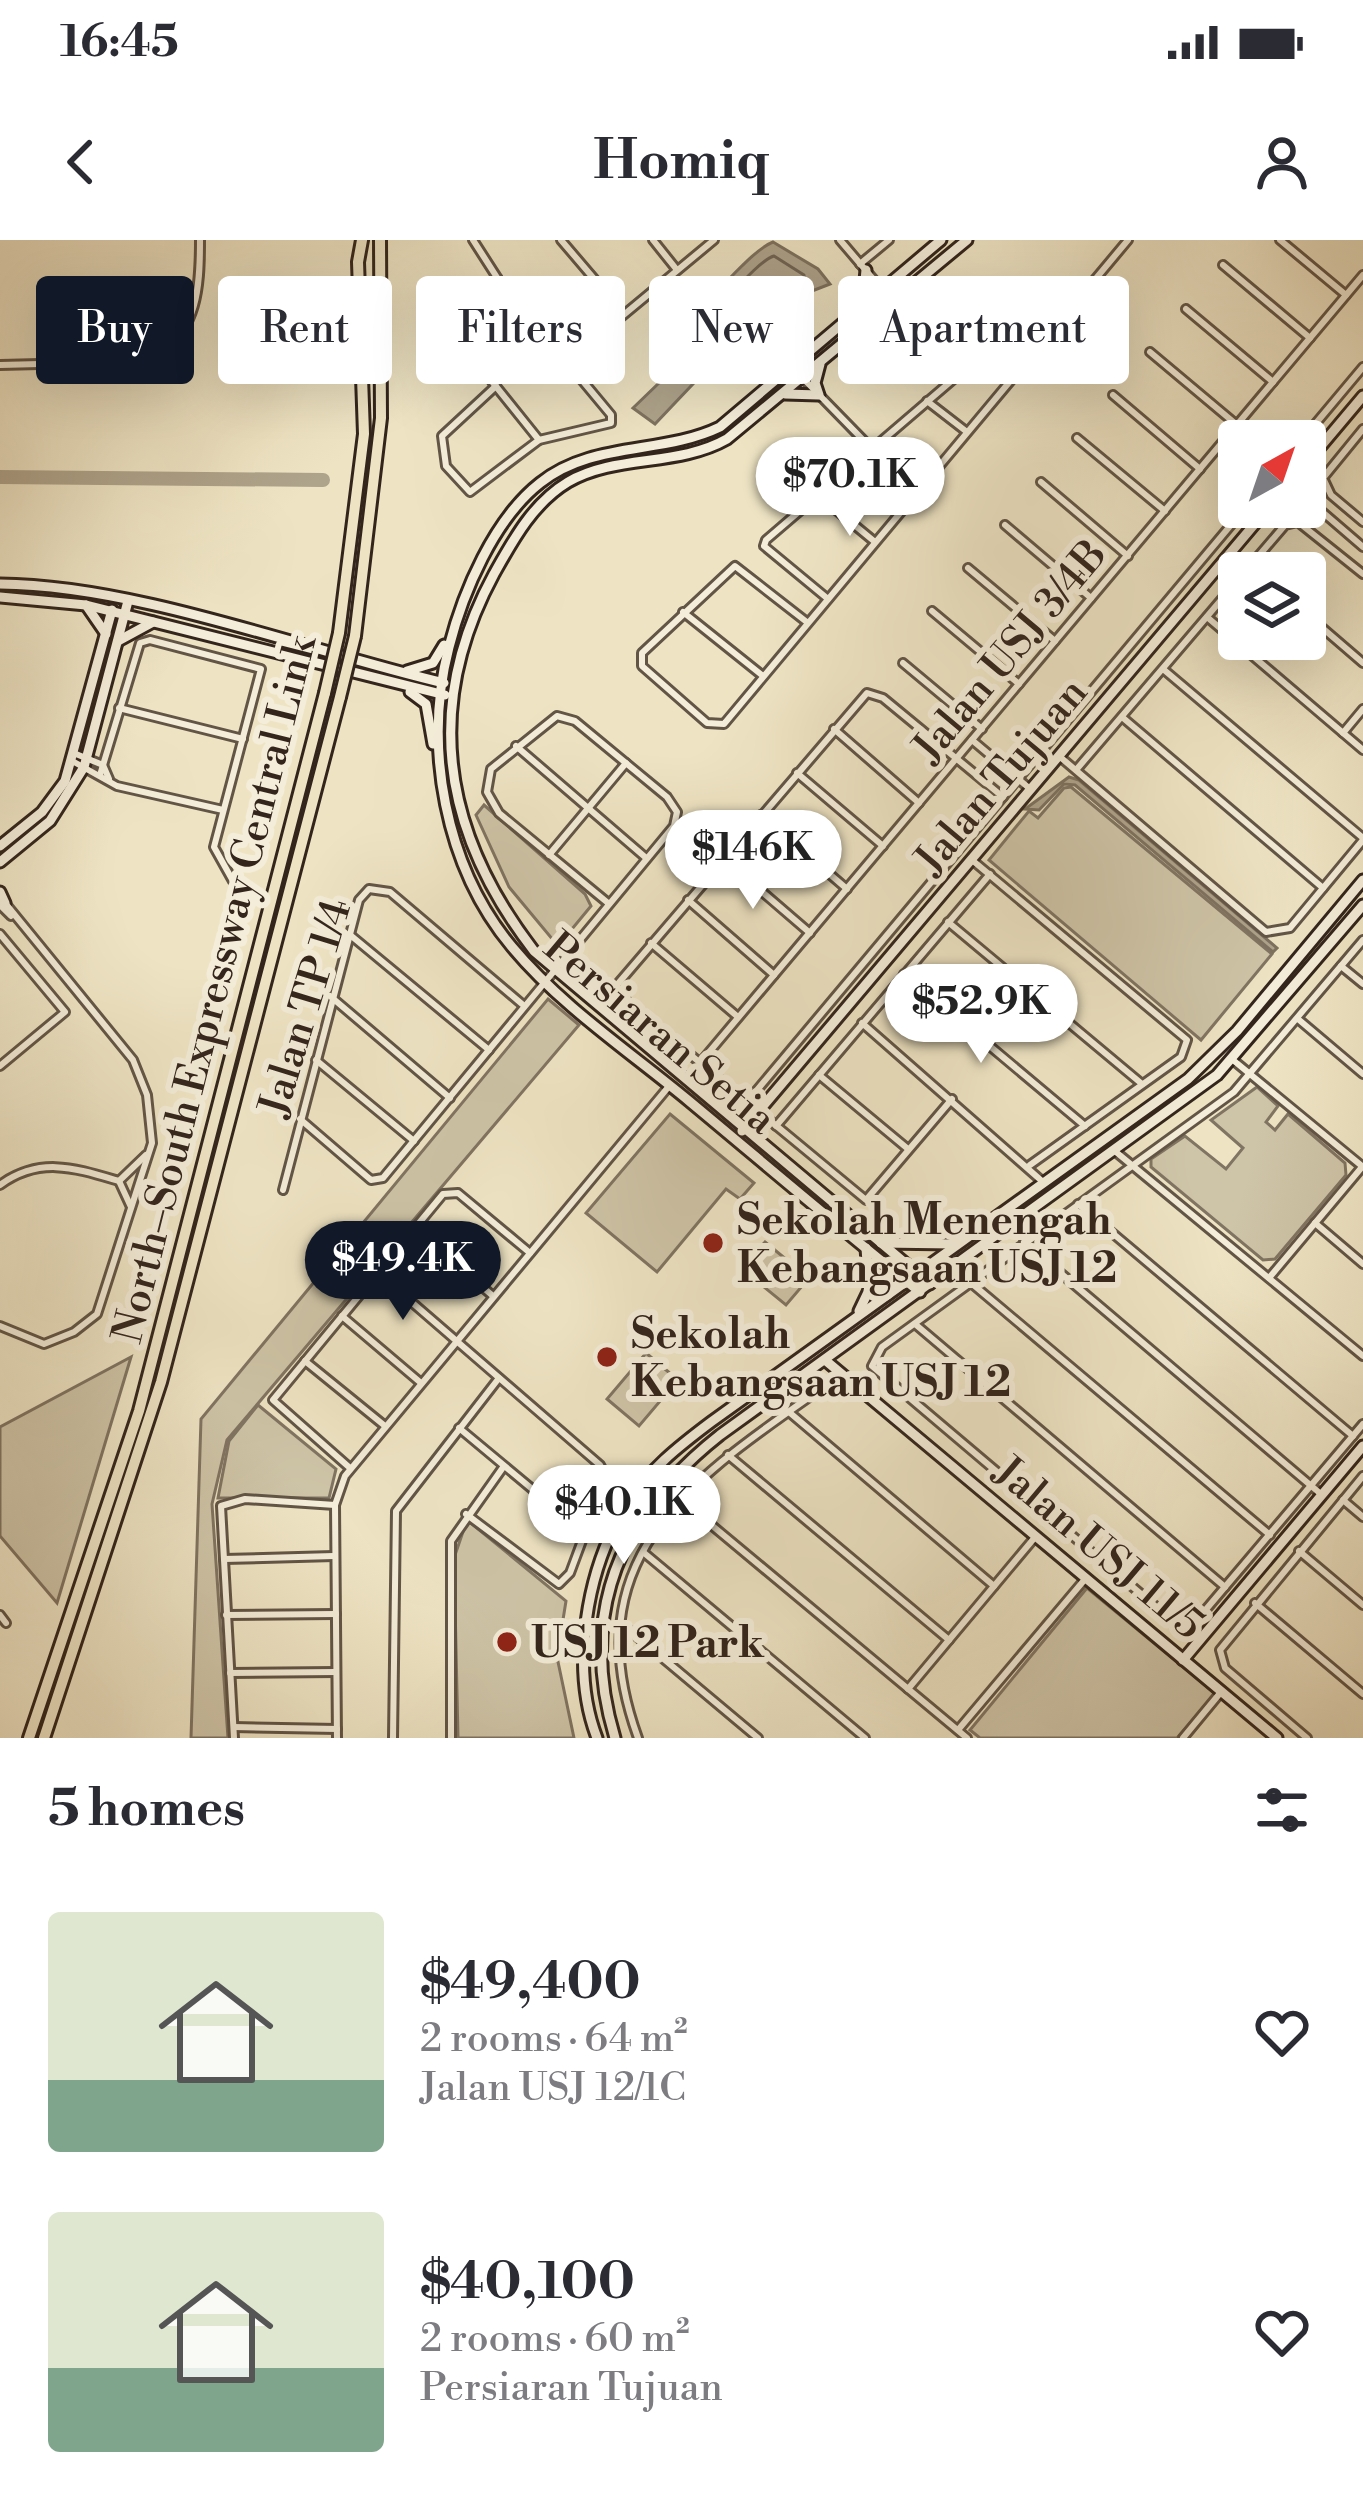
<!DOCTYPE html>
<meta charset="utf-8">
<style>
:root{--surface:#fff;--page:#f2f2f3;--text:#2b2b33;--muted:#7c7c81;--accent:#111827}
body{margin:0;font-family:"Libre Bodoni",serif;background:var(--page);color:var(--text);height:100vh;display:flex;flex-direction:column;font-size:45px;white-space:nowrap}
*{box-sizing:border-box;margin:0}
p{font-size:39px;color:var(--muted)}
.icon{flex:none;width:66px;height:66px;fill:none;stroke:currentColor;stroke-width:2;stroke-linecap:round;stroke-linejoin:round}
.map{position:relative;height:1498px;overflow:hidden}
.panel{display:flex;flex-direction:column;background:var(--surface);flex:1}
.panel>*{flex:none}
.hud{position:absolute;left:36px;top:36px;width:1293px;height:108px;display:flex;gap:24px}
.needle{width:78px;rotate:40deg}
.tools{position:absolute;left:1218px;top:180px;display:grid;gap:24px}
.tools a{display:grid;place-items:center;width:108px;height:108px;border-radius:12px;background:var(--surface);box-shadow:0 12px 48px #0002;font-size:60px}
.price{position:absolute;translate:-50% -102px;padding:0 27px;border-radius:42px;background:#fff;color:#222;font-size:39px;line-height:78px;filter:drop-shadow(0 3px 6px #0008)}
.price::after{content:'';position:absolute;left:50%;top:72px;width:36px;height:27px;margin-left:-18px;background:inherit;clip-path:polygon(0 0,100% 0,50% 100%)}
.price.selected{background:var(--accent);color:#fff}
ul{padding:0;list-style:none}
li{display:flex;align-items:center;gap:36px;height:300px;padding:0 48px}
li span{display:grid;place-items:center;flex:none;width:336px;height:240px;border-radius:12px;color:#555}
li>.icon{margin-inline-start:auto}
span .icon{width:144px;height:144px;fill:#fffc;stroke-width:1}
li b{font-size:51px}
h2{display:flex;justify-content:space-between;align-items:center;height:144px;padding:0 48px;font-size:51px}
.tag{padding:0 42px;border-radius:12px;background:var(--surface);box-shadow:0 12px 48px #0002;font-size:42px;line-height:108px}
.tag.selected{background:var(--accent);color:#fff}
.status{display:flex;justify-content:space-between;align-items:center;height:84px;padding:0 60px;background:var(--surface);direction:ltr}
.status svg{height:33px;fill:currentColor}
header{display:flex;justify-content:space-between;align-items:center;height:156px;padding:0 48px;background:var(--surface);font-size:54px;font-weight:700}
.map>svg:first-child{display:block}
</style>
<div class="status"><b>16:45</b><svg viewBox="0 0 49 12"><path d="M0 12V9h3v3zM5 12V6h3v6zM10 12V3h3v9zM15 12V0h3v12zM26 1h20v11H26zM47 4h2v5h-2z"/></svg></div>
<header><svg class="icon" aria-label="back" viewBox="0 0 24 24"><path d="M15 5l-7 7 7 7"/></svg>Homiq<svg class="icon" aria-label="person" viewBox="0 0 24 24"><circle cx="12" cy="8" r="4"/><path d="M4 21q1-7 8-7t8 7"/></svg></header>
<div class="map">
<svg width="1363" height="1498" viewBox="0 0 1363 1498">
<rect width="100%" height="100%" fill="#eee4c4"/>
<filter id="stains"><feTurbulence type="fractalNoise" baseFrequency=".00167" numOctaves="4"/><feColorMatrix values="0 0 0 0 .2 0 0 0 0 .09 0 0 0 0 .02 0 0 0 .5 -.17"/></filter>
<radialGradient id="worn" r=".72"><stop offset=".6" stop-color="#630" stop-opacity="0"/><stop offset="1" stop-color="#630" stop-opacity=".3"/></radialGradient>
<g fill="#cec4a7" stroke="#807462" stroke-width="3">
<polygon points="1071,547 1272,714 1201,800 989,620 1029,571 1038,578 1064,548"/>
<polygon points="484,565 585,654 591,666 558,706 509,647 476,575"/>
<polygon points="548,759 579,785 227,1200 212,1264 228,1498 191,1498 201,1179"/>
<polygon points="1257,847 1278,866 1266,882 1275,890 1288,874 1345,923 1346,935 1275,1019 1263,1020 1151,927 1151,919 1185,896 1226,929 1243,908 1211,880"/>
<polygon points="670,874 754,943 740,959 726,949 657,1032 586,973"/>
<polygon points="765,1002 809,1038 786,1065 742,1029"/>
<polygon points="646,1113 678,1140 639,1186 607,1159"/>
<polygon points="131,1117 57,1363 0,1296 0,1187"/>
<polygon points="258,1165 336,1229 329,1258 218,1258 229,1201"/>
<polygon points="467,1280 566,1361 557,1417 574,1498 458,1498 454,1318"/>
<polygon points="1087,1348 1216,1454 1177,1498 980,1498 970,1490"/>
</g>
<g fill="#aea38b" stroke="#7d715f" stroke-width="3">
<path d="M773,2L818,29L830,44L763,70L655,184L633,168L689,114L696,70C720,52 752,10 773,2Z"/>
<polygon points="1069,537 1079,540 1277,708 1273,712 1075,545 1064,544 1039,570 1025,569"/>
</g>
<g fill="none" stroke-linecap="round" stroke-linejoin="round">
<path stroke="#706454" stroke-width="3" d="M774,16L804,35L805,43L757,60L718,102L710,103L709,76C725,62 759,20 774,16Z"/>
<polyline stroke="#aea38b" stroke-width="14" points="0,237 323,240"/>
<g stroke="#625546" stroke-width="12">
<g id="street">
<polyline points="473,0 498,39 611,175 611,183 539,200 470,252 446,226 442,196 496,146"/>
<polyline points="561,0 624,74"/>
<polyline points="653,0 677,30"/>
<polyline points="840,0 891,60"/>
<polyline points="1280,0 1346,55"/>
<polyline points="860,24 889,0"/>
<polyline points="1223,25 1310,98"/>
<polyline points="498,39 467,67 470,114 539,200"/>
<polyline points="1186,69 1273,142"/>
<polyline points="1150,112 1237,185"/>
<polyline points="568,121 714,0"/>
<path d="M0,125L159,121C197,84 200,52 200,0"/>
<polyline points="793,128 871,208 920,248"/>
<polyline points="1113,155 1200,229"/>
<polyline points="927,161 967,192"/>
<polyline points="1363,189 1323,238 1331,255 1363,282"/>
<polyline points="1077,198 1165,271"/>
<polyline points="1301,201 1363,127"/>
<polyline points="1041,242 1128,316"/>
<polyline points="818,255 875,302"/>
<polyline points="1305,257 1363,307"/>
<polyline points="1005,285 1091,358"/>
<polyline points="968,328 1055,401"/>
<polyline points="1244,333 1285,285 1298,282 1363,334"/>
<polyline points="828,359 764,306 766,300 977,119 1009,141"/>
<polyline points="932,371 1019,444"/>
<polyline points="683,372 763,436"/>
<polyline points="1305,373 1363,423"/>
<polyline points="1207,377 1363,510"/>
<polyline points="808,383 735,326 642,413 642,426 707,483 724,484 1128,0"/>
<polyline points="903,423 982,489"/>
<polyline points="1163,429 1363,598"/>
<polyline points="119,468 243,499"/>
<polyline points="1122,477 1323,648"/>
<polyline points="834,489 919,563"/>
<polyline points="1343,493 1363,469"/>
<polyline points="972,500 1029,548"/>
<polyline points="516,506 645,617"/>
<polyline points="76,514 103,525 109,539"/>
<polyline points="1059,516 1266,692 1290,688 1363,600"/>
<polyline points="74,522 117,546 223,570"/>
<polyline points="1076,530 1239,339"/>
<polyline points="797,533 883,606"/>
<polyline points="100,535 140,403 150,400 261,429 214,607 233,641"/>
<polyline points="761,575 847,649"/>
<polyline points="549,615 626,523"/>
<polyline points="724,619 810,693"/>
<polyline points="972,620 1187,800 1181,817 1030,925"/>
<polyline points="688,660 774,735"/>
<polyline points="0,665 11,676"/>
<polyline points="948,682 1142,844"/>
<polyline points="0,694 65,772 0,826"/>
<polyline points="349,694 489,810"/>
<polyline points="1363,700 1234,852 882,1107 872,1126 1180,1387 1197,1380 1363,1184"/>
<polyline points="651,703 738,777"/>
<polyline points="1341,726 1363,744"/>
<polyline points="904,734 1085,886"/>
<polyline points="330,756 450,858"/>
<polyline points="1298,779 1363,834"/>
<polyline points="862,783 1043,942"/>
<polyline points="316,820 414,901"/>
<polyline points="1233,820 1363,927"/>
<polyline points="700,823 1363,35"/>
<polyline points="819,835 908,909"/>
<polyline points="952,859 866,960 629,764 616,746 867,453 883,458 1003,557"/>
<polyline points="747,862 1246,267"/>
<polyline points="300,879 371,940 383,938 674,586 677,572 667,557 575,481 557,476 491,529 487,552 499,573 608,663"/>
<polyline points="776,886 990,634"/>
<polyline points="1116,912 1363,1116"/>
<polyline points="119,941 131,967"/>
<path d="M0,945C40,916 75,928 119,941L146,915"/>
<polyline points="283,950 359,660 369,649 390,652 522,764"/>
<polyline points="1078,964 1353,1196"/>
<polyline points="1315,983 1363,1024"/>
<polyline points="415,989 493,1056"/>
<polyline points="1024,1002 1322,1255"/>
<polyline points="378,1033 600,1225 606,1236 570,1333 559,1344 466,1274"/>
<polyline points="1269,1038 1362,927"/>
<polyline points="970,1042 1270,1295"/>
<polyline points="342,1076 421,1143"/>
<polyline points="915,1084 1225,1347"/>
<polyline points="0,1086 44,1104 74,1092 97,1074 152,903 147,855 133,820 5,663"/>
<polyline points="305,1121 385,1186"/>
<polyline points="789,1172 994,1346"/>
<polyline points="459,1188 585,1293"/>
<polyline points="728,1215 949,1400"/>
<polyline points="350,1228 273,1160 443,954 458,953 530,1013"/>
<polyline points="679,1258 967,1498"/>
<polyline points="1343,1260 1363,1277"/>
<polyline points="1299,1311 1363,1365"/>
<polyline points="643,1312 865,1498"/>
<polyline points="224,1319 334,1316"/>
<polyline points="1255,1363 1363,1454"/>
<polyline points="0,1375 6,1383"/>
<polyline points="226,1375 336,1374"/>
<polyline points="622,1384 758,1498"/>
<polyline points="230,1433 336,1432"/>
<polyline points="908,1449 1036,1296"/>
<polyline points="234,1487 337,1489"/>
<polyline points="958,1490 1086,1338"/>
<polyline points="234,1498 221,1266 245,1259 335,1265"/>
<polyline points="337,1498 335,1265 345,1236 670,845"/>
<polyline points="393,1498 396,1271 499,1138"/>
<polyline points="451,1498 451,1301 504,1226"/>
<path d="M638,1498C568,1306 709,1229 842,1134"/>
<polyline points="1183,1498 1221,1452"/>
<polyline points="1307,1498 1225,1428 1220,1410 1363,1236"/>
</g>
</g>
<g stroke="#33251c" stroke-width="15">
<g id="secondary">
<polyline points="863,62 866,30"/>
<polyline points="785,154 819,155 815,143 820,124"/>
<polyline points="1305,225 1363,156"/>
<path d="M0,344C137,345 308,411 444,443"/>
<polyline points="0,357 86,365 445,455"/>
<polyline points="86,365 106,394"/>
<polyline points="118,401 153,382"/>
<polyline points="407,431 433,423 444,405"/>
<polyline points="410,452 426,464 433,504"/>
<polyline points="0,606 42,572 65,541 112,370"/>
<polyline points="0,622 50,581 84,527 128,361"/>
<polyline points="0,652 5,663"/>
<polyline points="742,891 1269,267"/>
<polyline points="881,1003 954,1004"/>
<path d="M930,1044L534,711C443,593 422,467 494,334C513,300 533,263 568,242C616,214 678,227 727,199L967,0"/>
<path d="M920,1052C842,990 766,925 689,861C630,812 561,766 512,707C445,627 423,507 449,407C463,352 494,279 540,243C592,201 662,215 720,187L941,0"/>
<polyline points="859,1071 869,1050 866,1008"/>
<polyline points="825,1120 1277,1498"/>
<polyline points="1183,1420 1363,1206"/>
<path d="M597,1498C570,1428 586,1330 626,1266C647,1231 679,1206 711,1182L1188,839L1237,791L1363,640"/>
<path d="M615,1498C577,1372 621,1273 720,1195L1217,835L1363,665"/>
</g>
</g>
<g stroke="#33251c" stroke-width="16">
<g id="highway">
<polyline points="339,393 364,194 358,22 362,0"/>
<polyline points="355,396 381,178 380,0"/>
<polyline points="29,1498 139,1171 325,453"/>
<polyline points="44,1498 161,1142 340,457"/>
</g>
</g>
<use href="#street" stroke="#f4edd9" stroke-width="6"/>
<use href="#secondary" stroke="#f4edd9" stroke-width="9"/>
<use href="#highway" stroke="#eee4c4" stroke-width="10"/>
<g stroke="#33251c" stroke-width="16" stroke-linecap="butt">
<g id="highway-bridge">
<polyline points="325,453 339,393"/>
<polyline points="340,457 355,396"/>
</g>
</g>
<use href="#highway-bridge" stroke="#eee4c4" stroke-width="10"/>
</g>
<g fill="#8f2418" stroke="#f4edd9" stroke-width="4.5">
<circle cx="713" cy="1003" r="12"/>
<circle cx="607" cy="1117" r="12"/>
<circle cx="507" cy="1402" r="12"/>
</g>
<g text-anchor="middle" stroke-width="12" stroke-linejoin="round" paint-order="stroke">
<g font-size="42" fill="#33251c" stroke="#f4edd9">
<text transform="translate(1009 410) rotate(-50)" y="15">Jalan USJ 3/4B</text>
<text transform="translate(1000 535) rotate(-50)" y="15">Jalan Tujuan</text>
<text transform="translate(213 749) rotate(-76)" y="15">North–South Expressway Central Link</text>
<text transform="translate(304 767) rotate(-73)" y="15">Jalan TP 1/4</text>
<text transform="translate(661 792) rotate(40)" y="15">Persiaran Setia</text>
<text transform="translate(1100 1307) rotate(40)" y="15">Jalan USJ 11/5</text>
</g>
<g font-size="42" font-weight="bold" fill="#33251c" stroke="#f4edd9" text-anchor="start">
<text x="737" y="994">Sekolah Menengah<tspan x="737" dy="48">Kebangsaan USJ 12</tspan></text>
<text x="631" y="1108">Sekolah<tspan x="631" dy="48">Kebangsaan USJ 12</tspan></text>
<text x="531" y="1417">USJ 12 Park</text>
</g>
</g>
<rect width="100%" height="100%" filter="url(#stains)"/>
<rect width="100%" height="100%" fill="url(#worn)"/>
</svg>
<div class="tools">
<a><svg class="needle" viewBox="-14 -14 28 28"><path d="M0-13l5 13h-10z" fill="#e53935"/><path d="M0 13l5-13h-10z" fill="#7c7c81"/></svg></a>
<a><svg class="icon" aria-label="layers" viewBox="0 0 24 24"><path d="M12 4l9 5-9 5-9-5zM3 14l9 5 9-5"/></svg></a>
</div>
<b class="price" style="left:850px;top:299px">$70.1K</b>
<b class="price" style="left:753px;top:672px">$146K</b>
<b class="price" style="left:981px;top:826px">$52.9K</b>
<b class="price selected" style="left:403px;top:1083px">$49.4K</b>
<b class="price" style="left:624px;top:1327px">$40.1K</b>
<div class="hud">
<a class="tag selected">Buy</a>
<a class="tag">Rent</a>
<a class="tag">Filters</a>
<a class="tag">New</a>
<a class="tag">Apartment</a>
</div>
</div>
<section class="panel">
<h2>5 homes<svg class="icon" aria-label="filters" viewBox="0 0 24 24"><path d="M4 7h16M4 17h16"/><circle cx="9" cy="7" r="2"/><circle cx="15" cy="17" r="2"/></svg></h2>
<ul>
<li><span style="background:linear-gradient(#dfe7d0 70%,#7fa58c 0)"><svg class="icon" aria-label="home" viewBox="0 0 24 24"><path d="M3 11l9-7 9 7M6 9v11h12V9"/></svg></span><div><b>$49,400</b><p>2 rooms · 64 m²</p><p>Jalan USJ 12/1C</p></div><svg class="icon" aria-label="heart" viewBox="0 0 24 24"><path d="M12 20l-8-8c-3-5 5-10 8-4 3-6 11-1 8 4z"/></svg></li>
<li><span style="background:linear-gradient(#dfe7d0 65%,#7fa58c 0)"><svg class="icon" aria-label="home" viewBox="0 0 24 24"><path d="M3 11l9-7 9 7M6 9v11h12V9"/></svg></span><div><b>$40,100</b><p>2 rooms · 60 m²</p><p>Persiaran Tujuan</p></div><svg class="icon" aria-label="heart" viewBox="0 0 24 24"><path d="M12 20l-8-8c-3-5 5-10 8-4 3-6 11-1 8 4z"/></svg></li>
</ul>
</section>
